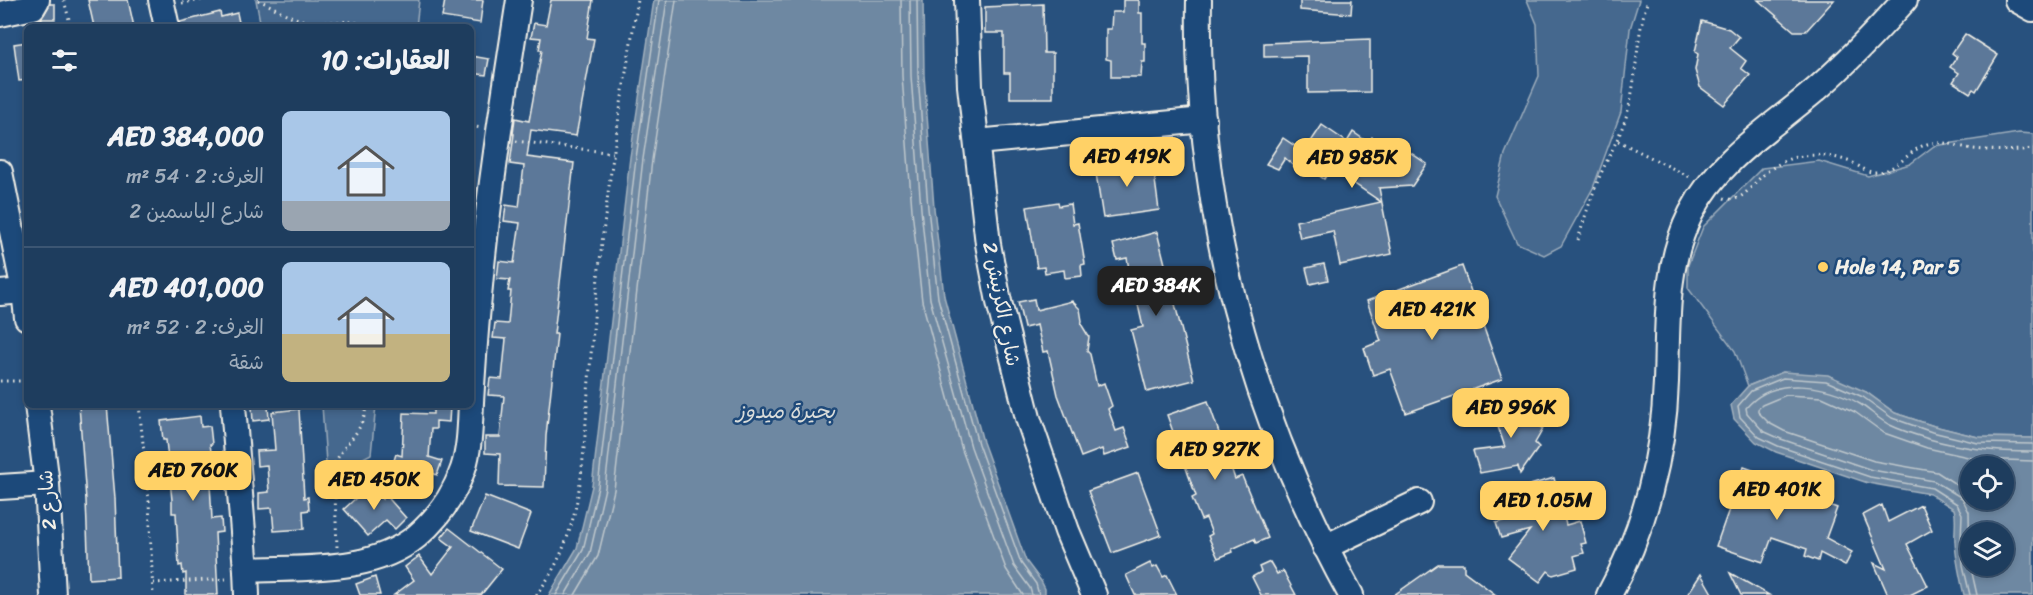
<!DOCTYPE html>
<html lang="ar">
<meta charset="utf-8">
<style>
:root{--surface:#1e3d5e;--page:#2b4867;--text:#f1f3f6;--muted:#a1aebc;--line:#3c5673;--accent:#ffd166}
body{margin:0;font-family:Sriracha,"Playpen Sans Arabic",sans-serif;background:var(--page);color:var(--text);direction:rtl;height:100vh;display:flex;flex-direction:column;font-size:22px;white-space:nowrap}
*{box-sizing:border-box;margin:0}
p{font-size:20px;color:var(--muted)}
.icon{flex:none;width:33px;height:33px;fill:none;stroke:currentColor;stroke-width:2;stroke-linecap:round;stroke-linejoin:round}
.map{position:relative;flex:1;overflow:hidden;direction:ltr}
.details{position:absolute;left:24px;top:24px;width:450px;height:384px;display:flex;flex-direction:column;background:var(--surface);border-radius:9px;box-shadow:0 3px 9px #0003,0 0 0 2px var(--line);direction:rtl}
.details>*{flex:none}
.tools{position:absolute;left:1960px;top:456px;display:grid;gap:12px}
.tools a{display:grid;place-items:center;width:54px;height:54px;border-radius:50%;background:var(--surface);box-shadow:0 3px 9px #0003,0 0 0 2px var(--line);font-size:30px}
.price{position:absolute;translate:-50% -51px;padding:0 14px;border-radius:12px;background:var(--accent);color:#111;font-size:20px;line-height:39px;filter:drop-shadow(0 2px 3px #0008)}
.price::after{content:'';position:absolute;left:50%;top:36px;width:18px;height:14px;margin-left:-9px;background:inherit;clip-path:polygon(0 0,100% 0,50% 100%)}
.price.active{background:#222;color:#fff}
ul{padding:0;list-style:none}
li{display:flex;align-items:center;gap:18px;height:150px;padding:0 24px}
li+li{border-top:2px solid var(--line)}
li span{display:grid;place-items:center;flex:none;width:168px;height:120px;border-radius:9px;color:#555}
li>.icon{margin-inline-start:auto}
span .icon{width:72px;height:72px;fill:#fffc;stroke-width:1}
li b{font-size:26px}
h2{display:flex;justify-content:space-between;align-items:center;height:72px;padding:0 24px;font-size:26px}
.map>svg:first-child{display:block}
</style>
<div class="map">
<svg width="2033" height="595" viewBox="0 0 2033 595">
<rect width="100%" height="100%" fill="#28517e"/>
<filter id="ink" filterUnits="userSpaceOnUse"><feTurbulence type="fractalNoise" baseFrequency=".0167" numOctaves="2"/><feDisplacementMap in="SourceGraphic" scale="12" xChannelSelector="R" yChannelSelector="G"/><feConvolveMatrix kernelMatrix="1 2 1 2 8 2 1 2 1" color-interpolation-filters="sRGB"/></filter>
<g filter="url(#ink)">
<g fill="#45688e" stroke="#9cacbb" stroke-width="1.5">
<polygon points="256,0 419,0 416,27 261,27"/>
<polygon points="1527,0 1639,0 1630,29 1621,112 1593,188 1561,246 1544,255 1517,243 1495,196 1505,154 1539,76 1537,24"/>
<polygon points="2019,133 2033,134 2033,438 1978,437 1934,426 1895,413 1866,392 1783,372 1748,386 1735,351 1688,288 1688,265 1703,227 1762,168 1819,161 1868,176 1910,164 1934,146"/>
<polygon points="322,405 376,405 371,454 327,477"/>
</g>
<g fill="#6e88a2" stroke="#a4b2be" stroke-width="1.5" fill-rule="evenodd">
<polygon points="654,0 923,0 924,75 934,208 944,296 983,442 1026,561 1041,581 1045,589 1045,595 549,595 577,548 592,486 630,157"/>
<path d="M1783,372L1828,375L1866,392L1895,413L1934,426L1978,437L2033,438V595H1964C1960,577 1956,561 1955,542C1954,531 1957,520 1954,509L1930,494L1868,483L1776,452L1756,442L1734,419L1731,405L1748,386ZM1971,466H2004V500H1971ZM1971,532H2004V566H1971Z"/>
</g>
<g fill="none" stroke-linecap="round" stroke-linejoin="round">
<g stroke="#bec7cc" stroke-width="1.5">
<polyline points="901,0 902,76 912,210 922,301 962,450 1006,569 1023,595"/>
<polyline points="910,0 911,76 921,209 930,299 971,447 1014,566 1030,588 1032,595"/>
<polyline points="917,0 918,75 928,208 938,298 978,444 1021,563 1036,584 1039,595"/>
<polyline points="1971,494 1937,472 1874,461 1784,431 1769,423 1758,412 1758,409 1762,405 1786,395 1822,397 1855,412 1884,433 1927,448 1977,459 2033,461"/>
<polyline points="556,595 583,550 598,487 636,158 659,0"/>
<polyline points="565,595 590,553 605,488 643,159 667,0"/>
<polyline points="575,595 598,556 614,490 652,160 676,0"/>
<polyline points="1970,595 1963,565 1961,539 1962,514 1957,504 1932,488 1870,477 1778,446 1759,437 1740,417 1738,406 1751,391 1783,378 1826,381 1863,397 1892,418 1932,432 1978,443 2033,444"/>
<path d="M1977,595L1970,564L1969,512L1962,498L1934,481L1872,470L1781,439L1763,431L1747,413L1746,408C1773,375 1826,384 1860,404C1870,410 1879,420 1890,425C1902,431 1916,435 1929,439C1964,449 1997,452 2033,452"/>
</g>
</g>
<g fill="#5b7899" stroke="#f4f1e8" stroke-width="1.5">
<polygon points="88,0 128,0 134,27 94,27"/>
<polygon points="445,0 483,0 480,23 442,17"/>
<polygon points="551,0 593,0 587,38 594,39 576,136 531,130 527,157 574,163 554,334 557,334 546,436 544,487 499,486 500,454 485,453 485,437 500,437 504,396 488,395 490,378 502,379 506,339 493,338 495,323 508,324 511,291 508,291 510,280 497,279 499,261 514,263 520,223 504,221 506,205 519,207 524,166 510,164 514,134 513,134 515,118 529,121 542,50 539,50 541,38 531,37 534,23 546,25"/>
<polygon points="1123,0 1139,0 1139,13 1142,13 1142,43 1145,43 1145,62 1142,62 1141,77 1111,77 1111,60 1106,59 1106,29 1111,29 1112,12 1123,12"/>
<polygon points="1300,0 1352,0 1351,14 1300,10"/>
<polygon points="1758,0 1834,0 1806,31 1794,31"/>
<polygon points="50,4 55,4 55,19 41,19"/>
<polygon points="1043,4 1044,53 1053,53 1053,98 1010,98 1010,73 1004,73 1004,33 985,33 985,7"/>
<polygon points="220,12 221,17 237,13 240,27 181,27 180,22"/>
<polygon points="1702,21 1729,29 1739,37 1730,48 1746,61 1741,68 1750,75 1724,105 1700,87 1695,70 1698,54 1695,52"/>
<polygon points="1965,34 1998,55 1976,91 1973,89 1970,93 1953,82 1959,73 1950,67 1957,57 1952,53"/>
<polygon points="1370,39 1370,92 1308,93 1308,56 1264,57 1264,43"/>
<polygon points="27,42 27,80 19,81 14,44"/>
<polygon points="471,56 489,59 486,75 471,73"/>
<polygon points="1322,125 1347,142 1353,132 1369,143 1372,137 1401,156 1405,149 1427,164 1412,186 1379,188 1392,254 1340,265 1333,231 1300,238 1296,221 1381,202 1331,168 1324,179 1309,169 1304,176 1285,158 1278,169 1266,164 1283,138 1304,152"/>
<polygon points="1152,158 1159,210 1103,218 1095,167"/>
<polygon points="1058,202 1059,206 1070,204 1073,224 1078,223 1085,264 1081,265 1082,276 1065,278 1064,270 1045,273 1044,267 1037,268 1027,207"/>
<polygon points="1157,232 1194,380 1147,392 1131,330 1143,327 1134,287 1150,283 1147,266 1129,269 1127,258 1117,260 1113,244"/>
<polygon points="1324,264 1328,280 1310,284 1306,268"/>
<polygon points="1462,266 1502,379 1406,413 1390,369 1373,375 1364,348 1381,341 1367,301"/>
<polygon points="1034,299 1036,310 1072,301 1080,309 1082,321 1081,324 1089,337 1087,351 1090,354 1097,386 1104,383 1112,406 1108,409 1116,431 1124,428 1131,447 1104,456 1102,449 1081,457 1058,395 1048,351 1043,352 1037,325 1024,328 1018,302"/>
<polygon points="1501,399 1513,405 1518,403 1537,416 1533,422 1543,429 1535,443 1539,447 1520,474 1518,466 1480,473 1473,451 1505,447 1496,421 1489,414"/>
<polygon points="1208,401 1235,479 1242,476 1268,538 1256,543 1254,539 1232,549 1233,552 1218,558 1208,536 1212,534 1206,518 1201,520 1192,498 1196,496 1167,415"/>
<polygon points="79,405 107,405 115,498 118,577 89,579 86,500"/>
<polygon points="433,405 450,406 449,422 436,421 436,429 431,429 429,457 442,461 437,475 432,473 425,495 387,483 396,454 402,456 404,413 433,414"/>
<polygon points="268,406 269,419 253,421 252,407"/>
<polygon points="299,409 304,498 308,497 309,510 303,511 304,529 274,531 272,508 259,509 259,493 269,492 267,465 257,466 256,451 275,450 272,412"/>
<polygon points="200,416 201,427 210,426 212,444 210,444 215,483 210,484 212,519 221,518 222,532 215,533 218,595 186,595 186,573 183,574 182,565 179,566 176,513 172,513 172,500 166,440 163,440 161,421"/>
<polygon points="1744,467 1781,480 1776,495 1800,503 1804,491 1825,499 1824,503 1837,508 1826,538 1852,552 1845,566 1820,553 1818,561 1805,556 1807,549 1772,537 1763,562 1716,546"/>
<polygon points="1138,473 1161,535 1112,553 1088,491"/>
<polygon points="1554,478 1566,525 1580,521 1586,543 1581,544 1584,553 1574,556 1577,568 1553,575 1548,571 1540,582 1508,558 1530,530 1501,538 1496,523 1519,516 1514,496 1525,492 1523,487"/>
<polygon points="369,486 382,499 384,493 406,518 395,529 386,520 368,536 344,509"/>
<polygon points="485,496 531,514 518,549 471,531"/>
<polygon points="1882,505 1888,522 1921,505 1932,530 1907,544 1928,586 1910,595 1888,595 1874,563 1886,569 1863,515"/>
<polygon points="449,528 502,569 481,595 394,595 414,580 405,567 419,556 432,574 453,547 441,538"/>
<polygon points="1270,562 1277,574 1283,571 1296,595 1261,595 1252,577 1261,572 1259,567"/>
<polygon points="1150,563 1153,568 1157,566 1163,577 1167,575 1177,595 1135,595 1126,575"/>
<polygon points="1438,564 1464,564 1464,571 1496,595 1394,595"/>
<polygon points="1730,573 1769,595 1741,595"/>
<polygon points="1701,574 1713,595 1687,595"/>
<polygon points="375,577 380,595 360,595 356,584"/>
</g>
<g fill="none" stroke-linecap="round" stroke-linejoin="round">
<g stroke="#f4f1e8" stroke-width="28">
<g id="minor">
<polyline points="161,0 167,27"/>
<polyline points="967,0 970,86 988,244 999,302 1028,418 1067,531 1094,595"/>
<path d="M1199,0C1195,210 1250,412 1351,595"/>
<polyline points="2017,0 2033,9"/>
<polyline points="0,14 33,7 37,0"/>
<polyline points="977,142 1204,120"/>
<polyline points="0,172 24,291 27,318"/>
<polyline points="0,293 24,291"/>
<polyline points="37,405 47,484 53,595"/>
<polyline points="233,405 246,570 247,595"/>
<polyline points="0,487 47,484"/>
<polyline points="1325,547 1419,502"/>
<path d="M246,570C303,567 371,574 417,536C438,518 454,495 463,469C470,448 470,424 471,402C473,370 475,338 478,307C487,204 503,102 519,0"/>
<path d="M1609,595C1644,532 1664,454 1666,382C1668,324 1664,267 1691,213C1720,157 1773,127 1819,87C1850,60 1878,30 1905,0"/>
</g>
</g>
<g stroke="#f4f1e8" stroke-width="3" stroke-dasharray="1.5 4.5" stroke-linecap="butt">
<polyline points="64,0 71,27"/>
<path d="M258,0C275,7 289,18 307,21C326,25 351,17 369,27"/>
<polyline points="182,3 202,0"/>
<polyline points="471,126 481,128"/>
<polyline points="516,141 614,153"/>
<polyline points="1618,141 1690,177"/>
<path d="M1724,198C1741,204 1750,187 1761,177C1769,169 1781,162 1792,158C1813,153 1836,155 1855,164C1862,168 1868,173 1876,172C1899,172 1910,146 1932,143C1945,141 1960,147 1973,149C1993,151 2013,151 2033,149"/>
<path d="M1578,240C1584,219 1591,198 1599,178C1608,157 1620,137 1627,114C1638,77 1635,37 1648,0"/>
<polyline points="0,381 27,381"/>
<polyline points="139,405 149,501 153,595"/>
<path d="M337,547L334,468C340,443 364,436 366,405"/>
<polyline points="153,583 226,579"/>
<path d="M536,595C582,538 583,462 588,392C592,345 595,298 601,252C610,168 624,83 638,0"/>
</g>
<use href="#minor" stroke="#1f4a7a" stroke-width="24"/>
</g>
</g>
<circle fill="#ffd166" stroke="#1f4a7a" stroke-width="2" cx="1823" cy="267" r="6"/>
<g text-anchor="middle" stroke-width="5" stroke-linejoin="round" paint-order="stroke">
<g font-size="20" font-weight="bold" fill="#f4f1e8" stroke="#1f4a7a" text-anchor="start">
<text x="1835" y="274">Hole 14, Par 5</text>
</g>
<g font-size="20" fill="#f4f1e8" stroke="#1f4a7a">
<text transform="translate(1002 304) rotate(79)" y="7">شارع الكرنيش 2</text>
<text transform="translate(47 500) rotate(-94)" y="7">شارع 2</text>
</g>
<g font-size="21" font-style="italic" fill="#d9dcda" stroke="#1f4a7a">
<text x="786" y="418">بحيرة ميدوز</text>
</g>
</g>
</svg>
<div class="tools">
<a><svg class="icon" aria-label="locate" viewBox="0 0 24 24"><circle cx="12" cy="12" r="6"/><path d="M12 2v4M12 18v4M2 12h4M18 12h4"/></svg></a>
<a><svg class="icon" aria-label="layers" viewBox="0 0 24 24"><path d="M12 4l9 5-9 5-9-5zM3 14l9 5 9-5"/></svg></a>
</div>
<b class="price" style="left:1127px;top:188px">AED 419K</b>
<b class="price" style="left:1352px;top:189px">AED 985K</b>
<b class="price active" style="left:1156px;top:317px">AED 384K</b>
<b class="price" style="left:1432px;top:341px">AED 421K</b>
<b class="price" style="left:1511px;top:439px">AED 996K</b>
<b class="price" style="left:1215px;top:481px">AED 927K</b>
<b class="price" style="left:193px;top:502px">AED 760K</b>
<b class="price" style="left:374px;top:511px">AED 450K</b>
<b class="price" style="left:1777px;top:521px">AED 401K</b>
<b class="price" style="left:1543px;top:532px">AED 1.05M</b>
<section class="details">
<h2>العقارات: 10<svg class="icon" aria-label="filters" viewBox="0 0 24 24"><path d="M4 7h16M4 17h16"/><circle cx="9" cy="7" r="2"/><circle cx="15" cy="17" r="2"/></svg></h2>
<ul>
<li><span style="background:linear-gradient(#a9c7e8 75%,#9aa5b1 0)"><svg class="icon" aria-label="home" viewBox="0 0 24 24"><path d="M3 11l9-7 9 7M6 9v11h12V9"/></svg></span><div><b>AED 384,000</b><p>الغرف: 2 · 54 m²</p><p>شارع الياسمين 2</p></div></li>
<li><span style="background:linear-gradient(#a9c7e8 60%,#c2b280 0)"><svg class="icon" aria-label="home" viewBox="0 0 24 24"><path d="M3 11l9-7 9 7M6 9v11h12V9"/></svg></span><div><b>AED 401,000</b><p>الغرف: 2 · 52 m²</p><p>شقة</p></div></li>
</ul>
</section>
</div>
